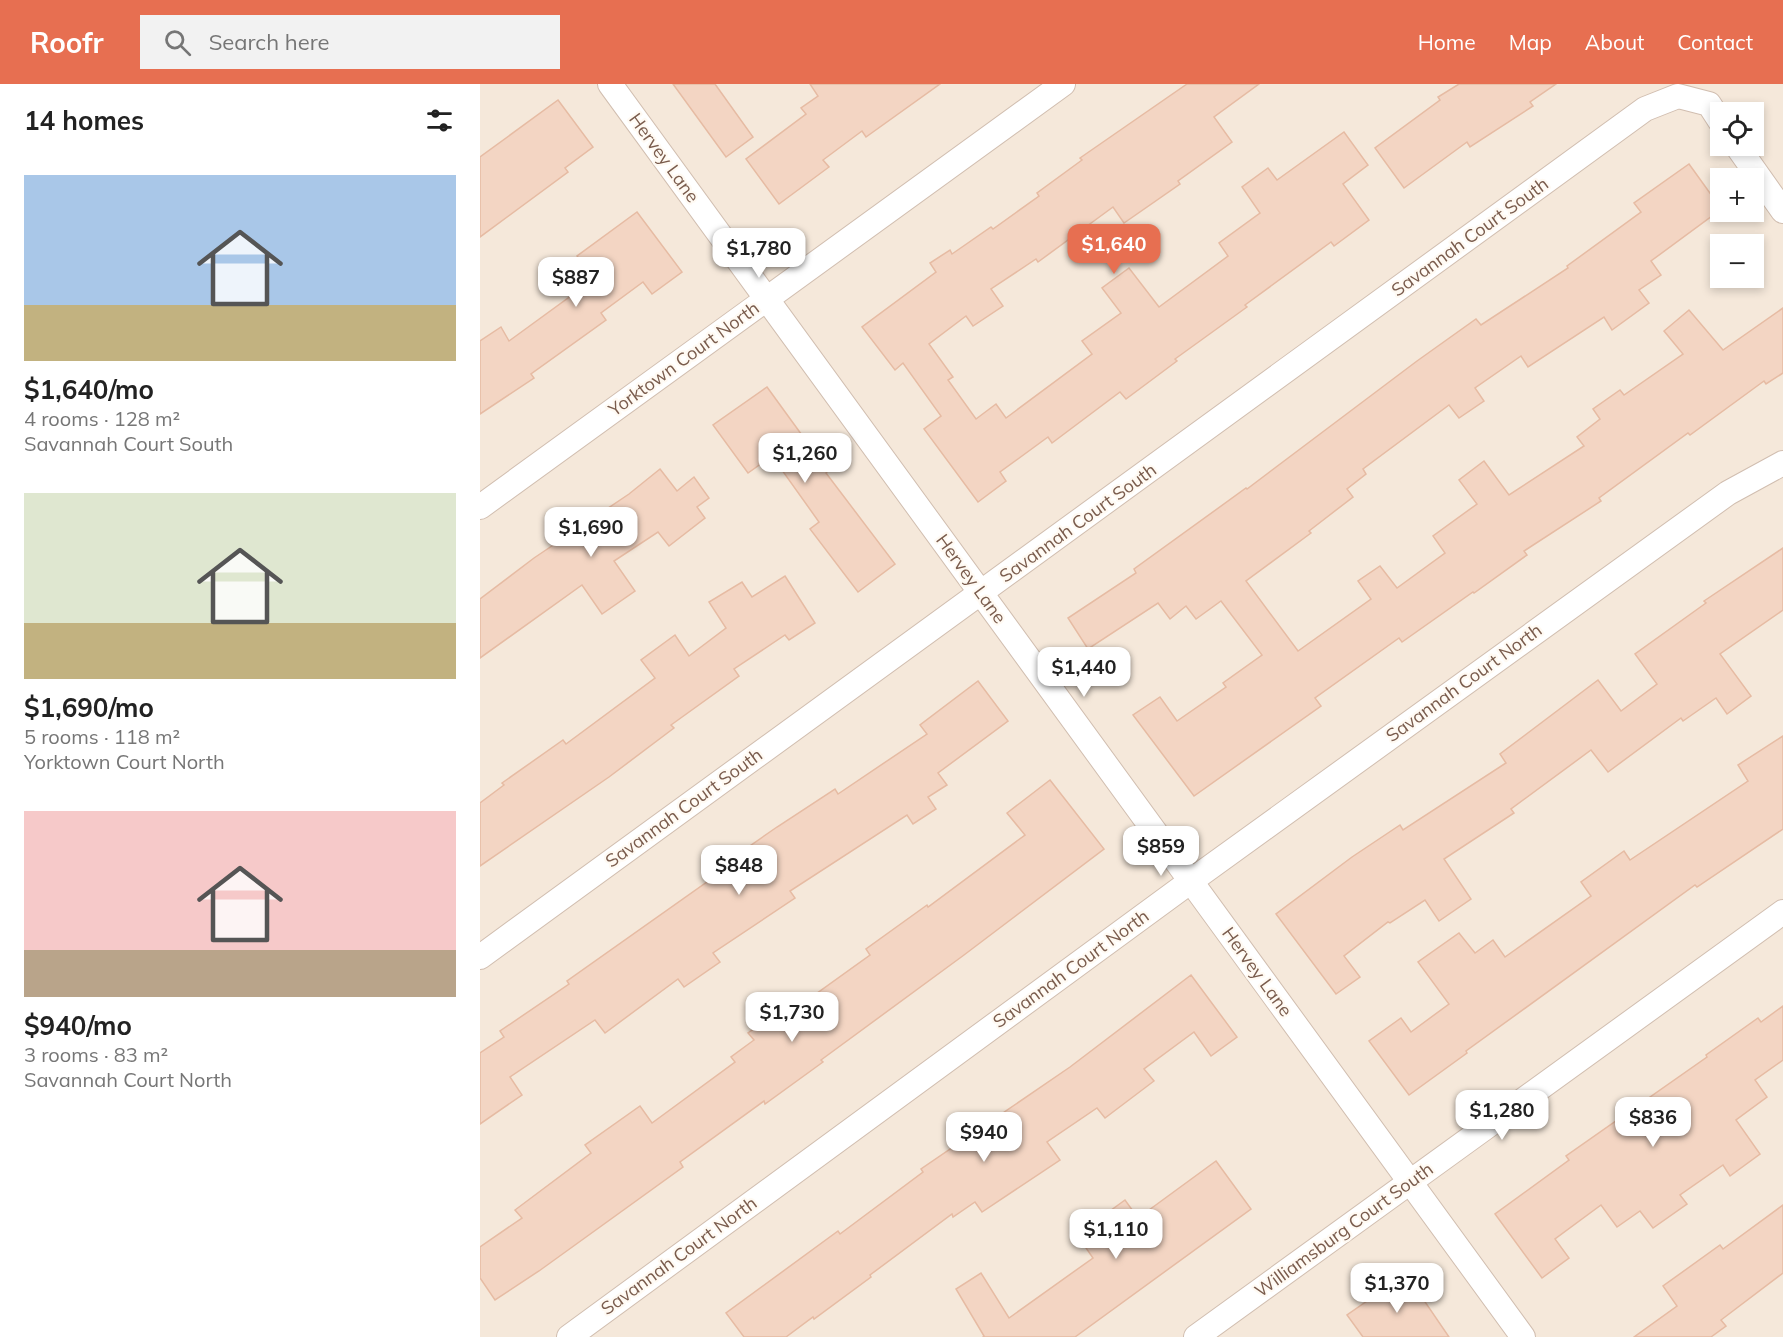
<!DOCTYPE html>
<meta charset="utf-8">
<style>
:root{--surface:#fff;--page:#f2f2f2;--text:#222;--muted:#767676;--accent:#e76f51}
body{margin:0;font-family:Mulish,sans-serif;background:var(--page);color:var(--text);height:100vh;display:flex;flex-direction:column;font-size:22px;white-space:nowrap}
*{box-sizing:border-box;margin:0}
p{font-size:20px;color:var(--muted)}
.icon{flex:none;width:33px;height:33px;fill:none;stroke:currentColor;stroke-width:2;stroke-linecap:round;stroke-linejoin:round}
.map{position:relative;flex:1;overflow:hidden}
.details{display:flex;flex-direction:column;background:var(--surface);width:480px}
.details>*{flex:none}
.buttons{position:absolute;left:1230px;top:18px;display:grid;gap:12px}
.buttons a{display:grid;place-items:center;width:54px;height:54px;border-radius:0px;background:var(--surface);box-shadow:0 3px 9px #0003;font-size:30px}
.price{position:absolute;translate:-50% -51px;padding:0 14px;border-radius:12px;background:#fff;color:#222;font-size:20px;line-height:39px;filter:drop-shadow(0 2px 3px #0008)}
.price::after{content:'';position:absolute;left:50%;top:36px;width:18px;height:14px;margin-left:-9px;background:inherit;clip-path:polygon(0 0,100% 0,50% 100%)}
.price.selected{background:var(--accent);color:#fff}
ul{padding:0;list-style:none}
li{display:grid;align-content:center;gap:12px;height:318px;padding:0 24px}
li span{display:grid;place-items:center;height:186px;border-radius:0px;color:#555}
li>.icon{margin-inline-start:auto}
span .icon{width:108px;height:108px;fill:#fffc;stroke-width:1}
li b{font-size:26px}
h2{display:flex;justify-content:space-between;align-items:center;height:72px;padding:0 24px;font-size:26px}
header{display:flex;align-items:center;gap:36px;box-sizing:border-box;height:84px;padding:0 30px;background:var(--accent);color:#fff}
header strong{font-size:28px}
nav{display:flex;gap:33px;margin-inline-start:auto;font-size:21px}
.search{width:420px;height:54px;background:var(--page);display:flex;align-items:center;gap:15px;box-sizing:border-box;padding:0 21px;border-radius:0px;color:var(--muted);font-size:22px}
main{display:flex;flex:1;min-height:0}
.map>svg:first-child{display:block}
</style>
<header>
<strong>Roofr</strong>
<div class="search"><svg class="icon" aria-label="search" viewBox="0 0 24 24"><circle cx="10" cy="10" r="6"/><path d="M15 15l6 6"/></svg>Search here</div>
<nav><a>Home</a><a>Map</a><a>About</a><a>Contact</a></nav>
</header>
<main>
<section class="details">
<h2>14 homes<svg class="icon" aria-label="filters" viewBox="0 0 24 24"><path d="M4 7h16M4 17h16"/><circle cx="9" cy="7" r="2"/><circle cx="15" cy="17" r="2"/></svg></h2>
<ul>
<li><span style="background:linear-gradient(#a9c7e8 70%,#c2b280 0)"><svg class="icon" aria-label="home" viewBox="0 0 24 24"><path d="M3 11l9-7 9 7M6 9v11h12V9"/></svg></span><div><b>$1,640/mo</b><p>4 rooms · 128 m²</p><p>Savannah Court South</p></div></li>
<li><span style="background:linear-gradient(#dfe7d0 70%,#c2b280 0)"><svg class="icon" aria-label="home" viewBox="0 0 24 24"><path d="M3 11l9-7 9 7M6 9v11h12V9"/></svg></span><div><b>$1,690/mo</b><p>5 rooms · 118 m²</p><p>Yorktown Court North</p></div></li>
<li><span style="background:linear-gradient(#f6c9c9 75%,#b9a48a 0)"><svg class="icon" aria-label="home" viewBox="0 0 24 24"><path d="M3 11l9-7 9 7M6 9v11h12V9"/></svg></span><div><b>$940/mo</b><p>3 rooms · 83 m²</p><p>Savannah Court North</p></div></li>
</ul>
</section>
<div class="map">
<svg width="1303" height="1253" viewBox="0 0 1303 1253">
<rect width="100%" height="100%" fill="#fdf6ec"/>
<path fill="#f5e8da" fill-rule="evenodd" d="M0,0H1303V1253H0ZM1240,28H1274V62H1240ZM1240,94H1274V128H1240ZM1240,160H1274V194H1240Z"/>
<g fill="#f3d5c3" stroke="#e6bba3" stroke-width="1.5">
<polygon points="193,0 235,0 273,53 246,73"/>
<polygon points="330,0 460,0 386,53 382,47 343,76 349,83 299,120 266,75 326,30 321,24 338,12"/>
<polygon points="707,0 779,0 734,33 752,58 698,97 700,100 644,139 633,123 558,178 556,175 511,205 523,222 493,242 486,232 449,260 473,293 468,296 496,335 516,320 526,334 612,270 602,257 641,229 622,204 649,184 679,223 748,172 739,159 780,129 762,103 788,84 797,96 864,48 888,81 863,100 889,136 854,162 851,158 765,221 767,223 695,275 697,277 646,315 640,308 572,359 568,353 520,388 526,397 498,418 444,345 461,332 423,279 415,286 382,243 456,188 450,179 470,166 472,170 511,143 513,145 559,112 557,109 602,76 600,74"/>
<polygon points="979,0 1076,0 1050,18 1053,22 990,63 987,58 924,104 895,64 960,16 958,13"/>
<polygon points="78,16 113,63 85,84 88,88 0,153 0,73"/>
<polygon points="1209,80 1240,123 1240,126 1171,177 1181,191 1159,206 1169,219 1132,246 1124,233 1048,283 1041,272 995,304 1004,317 979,334 969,321 883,385 886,390 867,405 873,413 829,447 831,449 766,497 818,567 891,515 878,497 900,482 917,504 965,469 953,452 997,420 979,396 1004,377 1029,411 1104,362 1097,353 1120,335 1113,325 1140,306 1144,311 1203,270 1184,247 1209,226 1243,266 1303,224 1303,289 1286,300 1284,297 1210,351 1208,349 1119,414 1121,417 1044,467 1047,471 994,509 993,508 922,558 919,554 835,614 841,622 714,712 653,631 680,613 697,637 746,603 743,599 782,571 741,517 716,535 706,522 690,535 678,519 608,565 588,534 656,489 654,485 766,404 767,405 937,277 996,235 1001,241 1088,184 1087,182 1161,128 1154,119"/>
<polygon points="157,128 202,188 172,210 163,198 121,229 126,236 51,290 54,294 0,330 0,257 21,243 29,257 114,195 97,172"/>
<polygon points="287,303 348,387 346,389 415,480 378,508 330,445 339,438 292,372 268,389 233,341"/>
<polygon points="180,385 197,407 214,393 229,414 217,423 225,434 189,462 178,448 134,477 155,507 122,530 102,501 0,574 0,515 54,474 149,410"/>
<polygon points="1303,464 1303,526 1240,570 1271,612 1247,630 1236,614 1203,637 1201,634 1128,688 1111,666 1031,725 1034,729 964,775 991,815 959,837 945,816 910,839 908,838 864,872 880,893 856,910 796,830 872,773 920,741 923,746 1026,679 1020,670 1118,596 1141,627 1177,600 1155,570 1226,519 1224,517"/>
<polygon points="305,492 335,539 309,556 305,551 254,585 259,592 191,641 194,644 129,693 0,782 0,719 24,701 22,699 83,656 86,660 175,594 161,576 195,551 209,572 246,544 229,518 262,498 272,513"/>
<polygon points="498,597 528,637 458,689 467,701 448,713 456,725 433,740 427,731 310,807 315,814 233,869 240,878 204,903 198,895 125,949 115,936 30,993 42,1011 0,1040 0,969 24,953 20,947 89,900 87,897 231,795 228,791 297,743 355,705 358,710 447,650 440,641"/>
<polygon points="1303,652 1303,745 1217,803 1215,801 986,967 987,969 929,1011 889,957 921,934 931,948 969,920 938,878 979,849 995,869 1013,856 1025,873 1111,812 1101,798 1144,767 1150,776 1268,697 1258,681"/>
<polygon points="570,696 624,765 484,871 341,976 343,978 285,1020 284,1017 200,1078 203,1083 59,1187 15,1216 0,1194 0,1163 42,1134 35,1126 111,1069 105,1061 160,1022 172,1039 255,978 251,973 274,956 268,949 290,934 294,940 390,871 386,865 447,821 448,823 545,751 527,729"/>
<polygon points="711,891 757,953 731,972 714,948 664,985 674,997 625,1034 617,1024 567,1058 580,1076 502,1128 495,1118 473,1133 472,1130 390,1191 391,1193 334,1235 333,1233 306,1253 264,1253 246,1229 358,1147 360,1150 443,1088 441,1085 590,983"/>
<polygon points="1303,922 1303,976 1275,996 1287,1013 1256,1036 1280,1070 1250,1092 1243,1081 1200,1111 1207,1120 1173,1144 1160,1127 1137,1143 1121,1121 1075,1155 1089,1174 1062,1194 1015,1130 1089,1076 1086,1072 1227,973 1226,971 1278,934 1281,938"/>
<polygon points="736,1077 771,1125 595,1253 503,1253 504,1252 476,1205 501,1189 529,1234 613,1174 597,1151 645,1116 658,1134"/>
<polygon points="1303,1121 1303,1189 1241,1236 1246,1242 1231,1253 1154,1253 1197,1222 1183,1202 1240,1161 1243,1165"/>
<polygon points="926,1190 969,1253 883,1253 867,1231"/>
</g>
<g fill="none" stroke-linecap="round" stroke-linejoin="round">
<g stroke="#d1beb0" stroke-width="26">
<g id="minor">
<polyline points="130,0 1043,1253"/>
<polyline points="1257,62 1303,127"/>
<polyline points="0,423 583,0"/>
<polyline points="0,873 1165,25 1198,12 1229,20 1240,37"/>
<polyline points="89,1253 711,797 1248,409 1303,379"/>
<polyline points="716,1253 1303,828"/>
</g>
</g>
<use href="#minor" stroke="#fff" stroke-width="24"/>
</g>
<g text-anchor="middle" stroke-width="4.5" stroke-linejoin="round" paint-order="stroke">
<g font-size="18" fill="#7a5c4d" stroke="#fffaf3">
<text transform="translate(184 74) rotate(54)" y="6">Hervey Lane</text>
<text transform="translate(990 153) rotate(-36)" y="6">Savannah Court South</text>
<text transform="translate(204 275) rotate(-36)" y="6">Yorktown Court North</text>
<text transform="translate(598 439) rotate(-36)" y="6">Savannah Court South</text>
<text transform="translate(491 495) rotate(54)" y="6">Hervey Lane</text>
<text transform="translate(984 599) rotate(-36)" y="6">Savannah Court North</text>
<text transform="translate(204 724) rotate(-36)" y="6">Savannah Court South</text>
<text transform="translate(591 885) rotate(-36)" y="6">Savannah Court North</text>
<text transform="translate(777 888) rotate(54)" y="6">Hervey Lane</text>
<text transform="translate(864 1146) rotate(-36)" y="6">Williamsburg Court South</text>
<text transform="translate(199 1172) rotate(-36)" y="6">Savannah Court North</text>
</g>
</g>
</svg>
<div class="buttons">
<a><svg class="icon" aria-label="locate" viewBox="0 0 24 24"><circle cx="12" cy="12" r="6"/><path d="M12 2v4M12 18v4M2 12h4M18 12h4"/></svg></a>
<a>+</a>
<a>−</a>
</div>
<b class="price selected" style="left:634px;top:191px">$1,640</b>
<b class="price" style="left:279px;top:195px">$1,780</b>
<b class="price" style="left:96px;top:224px">$887</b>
<b class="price" style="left:325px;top:400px">$1,260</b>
<b class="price" style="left:111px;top:474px">$1,690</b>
<b class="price" style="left:604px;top:614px">$1,440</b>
<b class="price" style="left:681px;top:793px">$859</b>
<b class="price" style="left:259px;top:812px">$848</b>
<b class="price" style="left:312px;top:959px">$1,730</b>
<b class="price" style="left:1022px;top:1057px">$1,280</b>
<b class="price" style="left:1173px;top:1064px">$836</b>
<b class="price" style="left:504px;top:1079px">$940</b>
<b class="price" style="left:636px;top:1176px">$1,110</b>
<b class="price" style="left:917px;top:1230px">$1,370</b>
</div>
</main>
